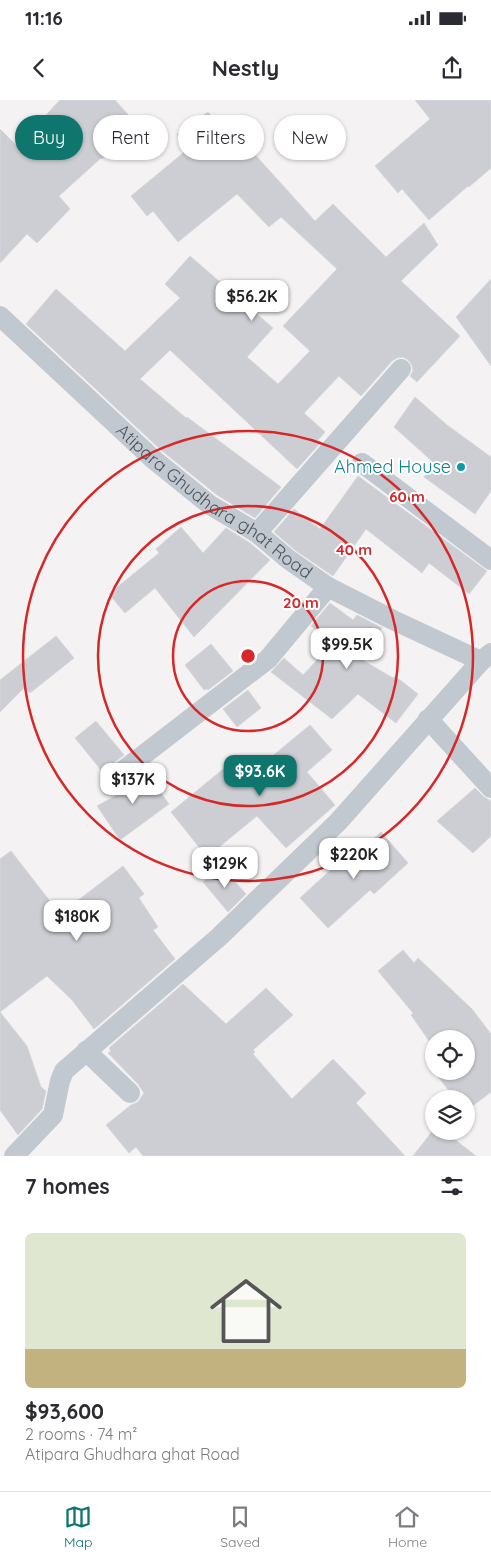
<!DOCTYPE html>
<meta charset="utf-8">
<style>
:root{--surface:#fff;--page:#f2f2f3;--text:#2b2b33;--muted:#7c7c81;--line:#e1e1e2;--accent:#0f766e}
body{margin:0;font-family:Quicksand,sans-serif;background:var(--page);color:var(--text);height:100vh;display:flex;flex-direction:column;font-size:19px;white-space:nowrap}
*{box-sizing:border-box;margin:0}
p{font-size:16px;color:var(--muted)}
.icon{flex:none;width:28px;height:28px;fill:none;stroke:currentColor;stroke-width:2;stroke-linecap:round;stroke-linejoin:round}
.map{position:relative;height:1056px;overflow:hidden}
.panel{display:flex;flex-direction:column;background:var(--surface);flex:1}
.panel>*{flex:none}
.top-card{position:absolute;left:15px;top:15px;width:461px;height:45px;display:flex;gap:10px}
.tools{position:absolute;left:425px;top:930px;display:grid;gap:10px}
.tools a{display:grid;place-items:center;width:50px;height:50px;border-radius:50%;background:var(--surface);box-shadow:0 1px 4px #0004;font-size:25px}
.price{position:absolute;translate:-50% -42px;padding:0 11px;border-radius:10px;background:#fff;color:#222;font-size:16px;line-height:32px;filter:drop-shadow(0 1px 2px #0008)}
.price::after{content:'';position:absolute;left:50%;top:30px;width:15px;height:11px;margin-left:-8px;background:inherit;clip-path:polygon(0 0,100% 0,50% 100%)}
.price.on{background:var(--accent);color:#fff}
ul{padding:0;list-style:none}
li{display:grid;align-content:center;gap:10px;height:265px;padding:0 25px}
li+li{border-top:1px solid var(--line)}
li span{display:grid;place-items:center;height:155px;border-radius:8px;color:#555}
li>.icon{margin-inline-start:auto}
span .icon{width:90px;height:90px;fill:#fffc;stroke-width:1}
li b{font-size:21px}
h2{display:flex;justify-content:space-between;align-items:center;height:60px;padding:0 25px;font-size:21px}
.pill{padding:0 18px;border-radius:22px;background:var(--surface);box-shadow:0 1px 4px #0004;font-size:18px;line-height:45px}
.pill.on{background:var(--accent);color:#fff}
.status{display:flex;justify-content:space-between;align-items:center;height:35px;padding:0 25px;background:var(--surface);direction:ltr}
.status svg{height:14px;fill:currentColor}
header{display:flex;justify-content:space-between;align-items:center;height:65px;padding:0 25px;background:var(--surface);font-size:22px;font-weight:800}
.tab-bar{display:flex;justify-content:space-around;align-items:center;height:70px;border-top:1px solid var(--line);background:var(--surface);font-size:14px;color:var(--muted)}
.tab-bar a{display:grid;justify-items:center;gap:2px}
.tab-bar .on{color:var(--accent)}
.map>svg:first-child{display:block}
</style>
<div class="status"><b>11:16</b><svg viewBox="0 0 49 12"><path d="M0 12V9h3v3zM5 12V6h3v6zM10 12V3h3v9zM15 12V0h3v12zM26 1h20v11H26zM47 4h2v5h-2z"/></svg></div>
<header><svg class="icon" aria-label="back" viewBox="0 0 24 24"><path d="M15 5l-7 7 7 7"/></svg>Nestly<svg class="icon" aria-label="share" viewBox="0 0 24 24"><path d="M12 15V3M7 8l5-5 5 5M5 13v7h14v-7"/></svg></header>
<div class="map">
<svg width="491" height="1056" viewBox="0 0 491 1056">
<rect width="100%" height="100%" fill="#f4f2f2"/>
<g fill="#ccced4" stroke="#d7d8dd">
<polygon points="60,0 115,0 139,27 102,59 101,58 59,96 70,109 37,143 27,134 0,163 0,29 17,46"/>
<polygon points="415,0 491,0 491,68 469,87 468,86 429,120 402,89 398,93 375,66 430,19"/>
<polygon points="208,12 227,35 230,33 247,50 249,48 315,121 333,104 386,157 424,123 438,145 401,181 460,236 417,282 410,276 413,271 412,265 408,260 403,257 397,258 392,261 361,296 339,276 304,313 325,332 318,340 321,342 297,369 170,250 140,279 186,318 187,317 281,387 255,418 217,395 161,350 26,224 56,189 125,251 180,198 165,184 190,156 273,228 247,257 278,284 310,251 283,226 337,169 281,117 269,127 237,94 178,142 153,111 147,116 131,96 188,49 177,34"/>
<polygon points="491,179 491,266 456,217"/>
<polygon points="415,297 447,325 491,357 491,391 475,414 424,377 434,363 394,327"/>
<polygon points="358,376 487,471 469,494 429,463 422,473 366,429 333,476 295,450 274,432 294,409 320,429"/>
<polygon points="181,427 203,453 226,428 250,443 270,460 194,537 155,488 125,513 109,494 159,453 156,449"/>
<polygon points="330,503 353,520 357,515 382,528 359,558 393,578 395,576 418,594 396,623 358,594 332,619 271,572 284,558 303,575 333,543 311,526"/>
<polygon points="56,536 74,558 30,593 25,587 0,612 0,580"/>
<polygon points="211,544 233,571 208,590 207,589 204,590 185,565"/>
<polygon points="248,590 261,608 237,627 223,609"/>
<polygon points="96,621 124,655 108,667 105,675 75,638"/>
<polygon points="310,625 332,650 307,672 335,705 286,748 257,716 207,757 171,712 228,665 247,677"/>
<polygon points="144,669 169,704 120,740 97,706 119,694 114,687 118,688 123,685"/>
<polygon points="475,688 483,696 491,701 491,736 473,753 437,721"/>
<polygon points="381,732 408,763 374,794 370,790 328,828 300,798 335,766 339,770"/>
<polygon points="11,751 60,814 123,766 144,794 139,798 158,827 153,830 175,859 94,929 72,900 47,876 0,912 0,759"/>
<polygon points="222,767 246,794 228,812 203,782"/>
<polygon points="403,850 414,863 418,858 472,909 491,934 491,992 466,1011 466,999 455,999 434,971 466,971 466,939 434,939 434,948 411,915 413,913 378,871"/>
<polygon points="183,884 226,924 266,888 293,915 253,950 255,952 253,954 292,999 333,959 366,993 356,1003 405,1056 143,1056 136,1047 129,1053 106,1025 131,1005 138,1002 144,993 138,984 108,953 111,951 109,948"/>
<polygon points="0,912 27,946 41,987 46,991 42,1009 18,1035 0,1010"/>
<polygon points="434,1029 434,1031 444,1031 476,1056 413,1056"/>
</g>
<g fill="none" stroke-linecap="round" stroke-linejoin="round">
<g stroke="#c1c8cf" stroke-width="20">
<path id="s1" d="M0,216L153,359L210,405L257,433L288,459L328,487L393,520L481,561"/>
<polyline points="362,363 491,460"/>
<polyline points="257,433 401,269"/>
<polyline points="428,619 491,688"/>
<polyline points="116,676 268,559 328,487"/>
<polyline points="86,951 130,993"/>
<polyline points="14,1056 53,1015 60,981 64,971 219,837 338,722 481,561 491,553"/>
</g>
</g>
<g fill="none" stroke="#d62828" stroke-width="2.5">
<circle cx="248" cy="556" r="75"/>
<circle cx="248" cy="556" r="150"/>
<circle cx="248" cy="556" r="225"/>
</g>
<circle fill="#0f9aa8" stroke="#fff" stroke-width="2" cx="461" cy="367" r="5"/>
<g text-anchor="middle" stroke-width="4" stroke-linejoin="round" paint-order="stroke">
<g font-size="18" fill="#0d838f" stroke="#fff" text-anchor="end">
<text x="451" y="373">Ahmed House</text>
</g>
<g font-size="18" fill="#4b535e" stroke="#fff">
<text dy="6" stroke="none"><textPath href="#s1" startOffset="284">Atipara Ghudhara ghat Road</textPath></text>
</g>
</g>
<circle cx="248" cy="556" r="8" fill="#d62828" stroke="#fff" stroke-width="2.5"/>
<g font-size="15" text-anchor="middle" font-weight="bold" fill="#d62828" stroke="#fff" stroke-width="4" stroke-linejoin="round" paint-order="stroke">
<text x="407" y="402">60 m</text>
<text x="354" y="455">40 m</text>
<text x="301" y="508">20 m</text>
</g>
</svg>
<div class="tools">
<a><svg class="icon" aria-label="locate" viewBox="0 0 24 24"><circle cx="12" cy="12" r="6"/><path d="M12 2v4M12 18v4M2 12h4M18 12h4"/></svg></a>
<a><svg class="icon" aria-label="layers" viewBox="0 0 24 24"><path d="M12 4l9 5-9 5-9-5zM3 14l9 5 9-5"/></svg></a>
</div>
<b class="price" style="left:252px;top:222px">$56.2K</b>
<b class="price" style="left:347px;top:570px">$99.5K</b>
<b class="price on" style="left:260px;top:697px">$93.6K</b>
<b class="price" style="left:133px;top:705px">$137K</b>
<b class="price" style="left:354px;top:780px">$220K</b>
<b class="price" style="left:225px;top:789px">$129K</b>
<b class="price" style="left:77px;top:842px">$180K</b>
<div class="top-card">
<a class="pill on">Buy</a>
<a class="pill">Rent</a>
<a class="pill">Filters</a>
<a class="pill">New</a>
</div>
</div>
<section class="panel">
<h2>7 homes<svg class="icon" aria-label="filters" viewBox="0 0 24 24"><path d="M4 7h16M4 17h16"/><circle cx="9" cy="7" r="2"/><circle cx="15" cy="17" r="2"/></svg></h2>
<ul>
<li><span style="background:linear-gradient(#dfe7d0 75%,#c2b280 0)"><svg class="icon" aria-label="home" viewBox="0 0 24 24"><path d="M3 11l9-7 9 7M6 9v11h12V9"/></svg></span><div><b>$93,600</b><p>2 rooms · 74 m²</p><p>Atipara Ghudhara ghat Road</p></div></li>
</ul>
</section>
<nav class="tab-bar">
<a class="on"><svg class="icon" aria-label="map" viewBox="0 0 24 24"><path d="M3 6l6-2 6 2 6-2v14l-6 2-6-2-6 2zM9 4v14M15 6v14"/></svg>Map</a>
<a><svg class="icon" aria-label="saved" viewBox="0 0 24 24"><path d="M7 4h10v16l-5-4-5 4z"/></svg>Saved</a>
<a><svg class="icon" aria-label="home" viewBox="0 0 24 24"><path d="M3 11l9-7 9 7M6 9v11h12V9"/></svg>Home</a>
</nav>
